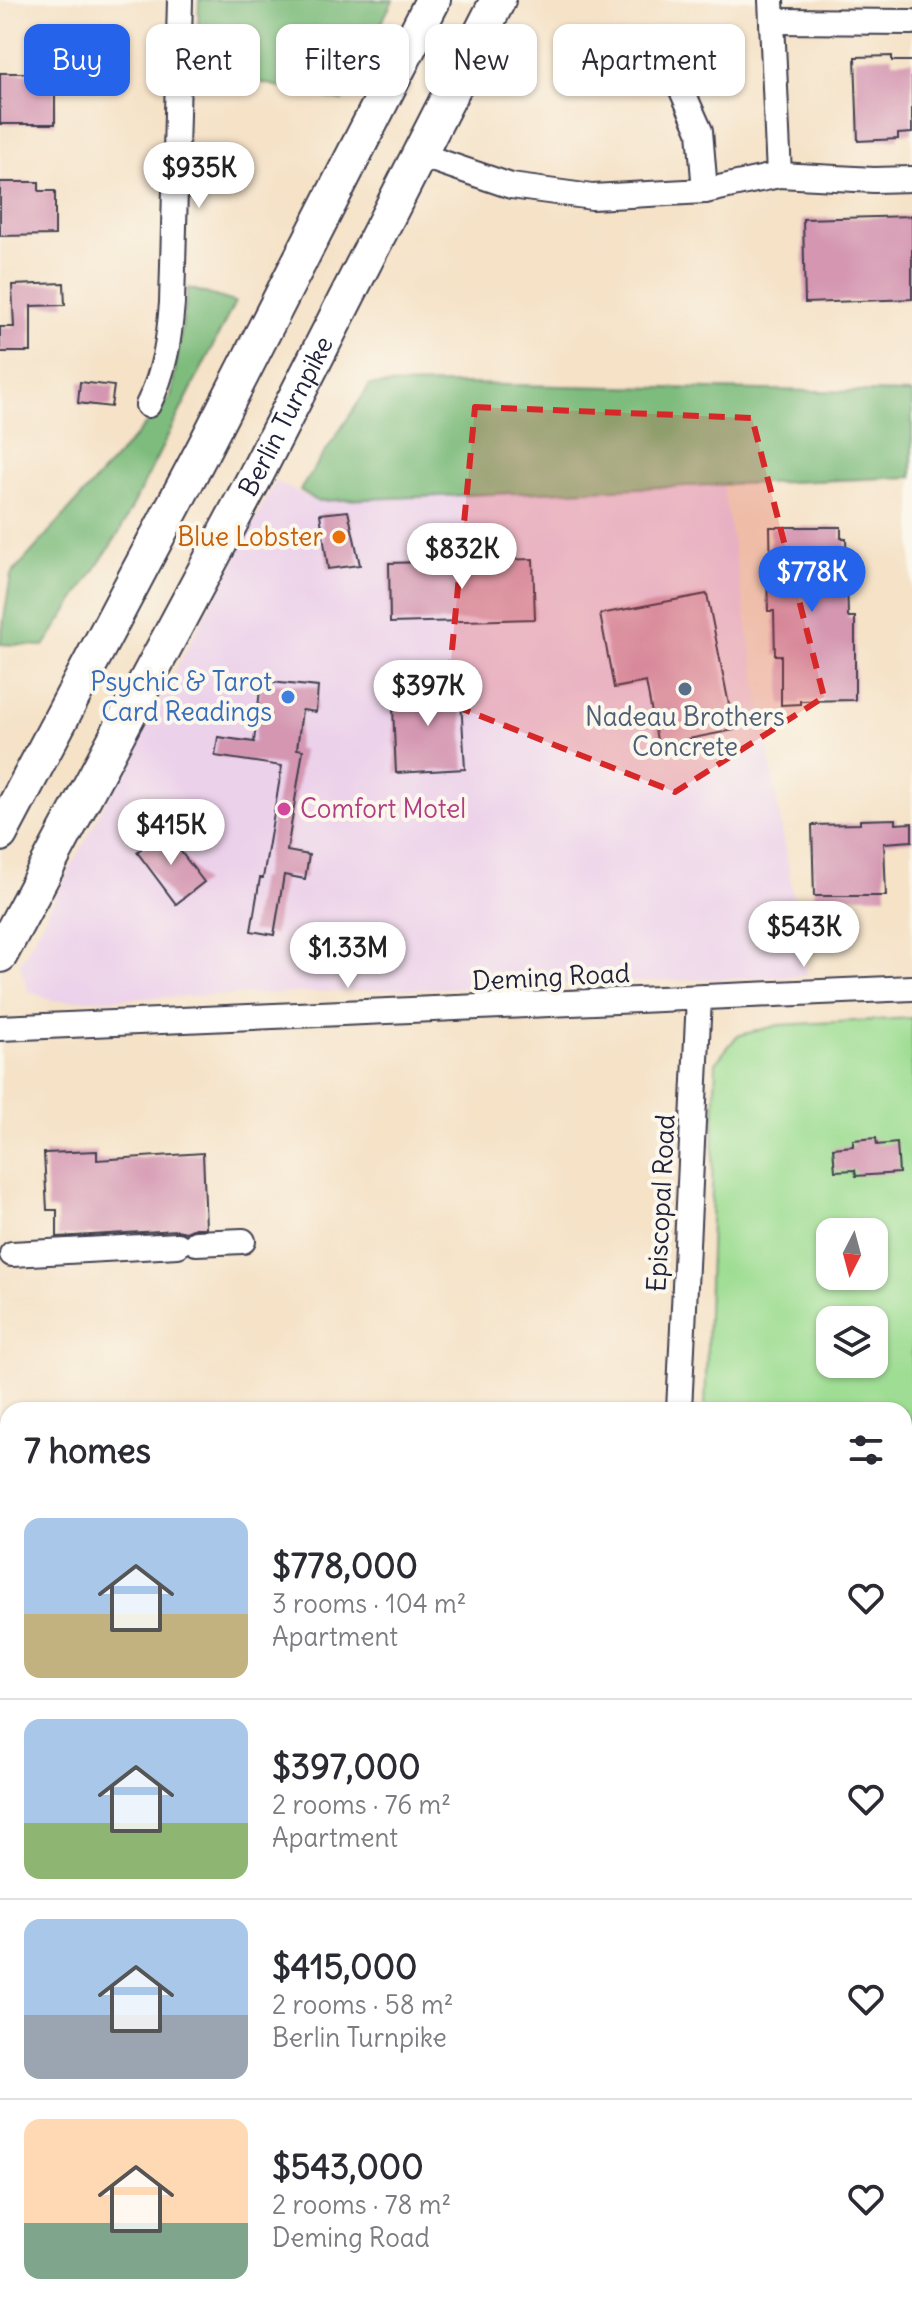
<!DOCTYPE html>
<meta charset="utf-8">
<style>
:root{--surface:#fff;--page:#f2f2f3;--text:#2b2b33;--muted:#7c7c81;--line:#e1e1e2;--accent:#2563eb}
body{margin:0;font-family:Delius,sans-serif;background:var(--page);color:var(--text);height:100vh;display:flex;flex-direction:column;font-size:30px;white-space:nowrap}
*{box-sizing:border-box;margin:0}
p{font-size:26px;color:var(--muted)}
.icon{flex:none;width:44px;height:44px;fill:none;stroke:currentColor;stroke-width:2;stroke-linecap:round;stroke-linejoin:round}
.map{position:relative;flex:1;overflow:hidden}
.details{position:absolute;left:0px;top:1402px;width:912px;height:914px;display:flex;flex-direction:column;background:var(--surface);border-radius:24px 24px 0 0;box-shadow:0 2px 6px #0004}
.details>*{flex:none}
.guide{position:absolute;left:24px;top:24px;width:864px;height:72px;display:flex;gap:16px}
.needle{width:52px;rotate:186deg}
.controls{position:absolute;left:816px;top:1218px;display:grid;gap:16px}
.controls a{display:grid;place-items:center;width:72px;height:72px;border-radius:16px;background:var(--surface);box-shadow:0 2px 6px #0004;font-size:40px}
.price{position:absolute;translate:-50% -68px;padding:0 18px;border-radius:28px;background:#fff;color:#222;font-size:26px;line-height:52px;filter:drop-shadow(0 2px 4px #0008)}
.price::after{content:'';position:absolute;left:50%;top:48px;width:24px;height:18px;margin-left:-12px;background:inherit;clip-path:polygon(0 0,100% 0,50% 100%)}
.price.on{background:var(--accent);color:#fff}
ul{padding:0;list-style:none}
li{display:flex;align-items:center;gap:24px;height:200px;padding:0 24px}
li+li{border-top:2px solid var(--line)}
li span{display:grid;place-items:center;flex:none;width:224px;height:160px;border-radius:16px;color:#555}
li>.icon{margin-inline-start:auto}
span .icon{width:96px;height:96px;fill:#fffc;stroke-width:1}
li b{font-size:34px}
h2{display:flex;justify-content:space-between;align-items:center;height:96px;padding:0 24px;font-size:34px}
.tag{padding:0 28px;border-radius:16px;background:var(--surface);box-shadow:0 2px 6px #0004;font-size:28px;line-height:72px}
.tag.on{background:var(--accent);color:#fff}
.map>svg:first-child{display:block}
</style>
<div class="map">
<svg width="912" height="2315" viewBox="0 0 912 2315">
<rect width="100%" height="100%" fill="#fbf7ec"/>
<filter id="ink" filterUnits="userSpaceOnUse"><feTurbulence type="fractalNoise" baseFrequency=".0125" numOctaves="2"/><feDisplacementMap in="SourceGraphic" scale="16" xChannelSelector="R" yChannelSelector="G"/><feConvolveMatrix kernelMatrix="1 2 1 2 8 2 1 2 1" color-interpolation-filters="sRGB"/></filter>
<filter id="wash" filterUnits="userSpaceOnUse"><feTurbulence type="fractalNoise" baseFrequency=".006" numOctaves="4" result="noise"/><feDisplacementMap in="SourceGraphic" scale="32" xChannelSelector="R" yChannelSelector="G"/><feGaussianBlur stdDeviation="1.8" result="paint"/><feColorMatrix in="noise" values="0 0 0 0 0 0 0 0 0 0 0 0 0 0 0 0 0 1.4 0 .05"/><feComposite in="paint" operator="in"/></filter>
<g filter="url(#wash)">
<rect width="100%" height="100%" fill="#f5e2c7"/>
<polygon fill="#ecd1ea" points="275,482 317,501 723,486 807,976 52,1001 27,990 20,964"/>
<polygon fill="#cbbfd5" points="912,1447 912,1687 904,1688 904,1448"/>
<path fill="#9edd93" stroke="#608067" stroke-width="2" fill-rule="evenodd" d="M912,1018V1447L904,1448V1410H705L716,1062L737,1036L779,1025ZM830,1232H874V1276H830ZM830,1320H874V1364H830Z"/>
<g fill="#7ebc7d" stroke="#506f5c" stroke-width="2">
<polygon points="199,0 393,0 342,101 197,68"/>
<polygon points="188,288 235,302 119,533 44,646 0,644 11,575 171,396"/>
<polygon points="463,384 912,393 912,477 317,501 300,490 370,385"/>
</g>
<g id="blocks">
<g fill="#d496b1">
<polygon points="892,56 892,61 912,61 912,133 898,134 898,139 858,141 855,57"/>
<rect x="0" y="73" width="55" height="51"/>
<polygon points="0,182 39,182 39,191 55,191 55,235 0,236"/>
<polygon points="912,216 912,299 805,303 803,219"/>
<polygon points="64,283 65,305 31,306 31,352 0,352 0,327 14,327 12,285"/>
<polygon points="80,382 114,386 111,407 78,403"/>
<polygon points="348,511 360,565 328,569 320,514"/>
<polygon points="770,527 841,527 841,538 846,538 848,617 855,617 855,700 800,701 800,704 781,705 781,655 775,655 774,611 768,611 767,576 771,576"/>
<polygon points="533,559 535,619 390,623 389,563"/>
<polygon points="707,594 734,730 658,745 646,682 614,688 600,614"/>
<polygon points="261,681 318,687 316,712 302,710 297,749 303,750 287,851 309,855 305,879 284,875 274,935 251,931 260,878 263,878 282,766 215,756 218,737 254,742"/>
<polygon points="460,683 465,769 396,773 392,686"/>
<polygon points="896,819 896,824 912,823 912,841 884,843 886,896 814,896 812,825 860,824 860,820"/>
<polygon points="165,831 204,882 176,904 137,852"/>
<polygon points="876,1138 877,1145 897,1143 899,1173 856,1176 855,1170 835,1171 833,1148 853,1146 853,1140"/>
<polygon points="97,1151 97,1160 203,1153 206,1228 195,1228 186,1232 177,1230 57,1237 57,1210 47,1210 44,1153"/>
</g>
</g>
</g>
<g filter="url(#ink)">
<use href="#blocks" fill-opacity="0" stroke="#423f50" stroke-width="2"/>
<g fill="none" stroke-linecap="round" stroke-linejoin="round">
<g stroke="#423f50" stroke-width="28">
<g id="minor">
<polyline points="772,21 912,22"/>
<polyline points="644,49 659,57 676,77 700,131 705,191 779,175 771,0"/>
<polyline points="420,155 511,186 592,197 705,191"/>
<polyline points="779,175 874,180 912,179"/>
<path d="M148,405C165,371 169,340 172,303L180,0"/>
<polyline points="0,1028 912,988"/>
<polyline points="196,1243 243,1241"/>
<polyline points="12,1254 178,1245"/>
<polyline points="679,1410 699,998"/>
<polyline points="904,1469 912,1469"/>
<polyline points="904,1639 912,1639"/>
<polyline points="0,1861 8,1861"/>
<polyline points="216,2315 216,2308"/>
<polyline points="612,2315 613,2308"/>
</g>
</g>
<g stroke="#423f50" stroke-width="38">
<g id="highway">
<polyline points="0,834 204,448 433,0"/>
<path id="s1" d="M0,955L256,475L498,0"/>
</g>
</g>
<use href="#minor" stroke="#fff" stroke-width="24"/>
<use href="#highway" stroke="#fff" stroke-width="34"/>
</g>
</g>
<path fill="#d62828" fill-opacity="0.2" stroke="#d62828" stroke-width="6" stroke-dasharray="16 10" stroke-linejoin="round" d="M475,407L752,418L824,697L675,792L447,703Z"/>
<circle fill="#e8710a" stroke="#fbf7ec" stroke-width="3" cx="339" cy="537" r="8"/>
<circle fill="#5c6f8a" stroke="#fbf7ec" stroke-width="3" cx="685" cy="689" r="8"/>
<circle fill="#3f7fe0" stroke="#fbf7ec" stroke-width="3" cx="288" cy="697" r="8"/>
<circle fill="#d1479c" stroke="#fbf7ec" stroke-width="3" cx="284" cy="809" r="8"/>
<g text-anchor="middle" stroke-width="8" stroke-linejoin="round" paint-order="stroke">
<g font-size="26" fill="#22223b" stroke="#fbf7ec">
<text dy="9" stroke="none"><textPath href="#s1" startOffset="610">Berlin Turnpike</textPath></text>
<text transform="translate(551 977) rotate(-3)" y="9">Deming Road</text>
<text transform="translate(661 1203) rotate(-87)" y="9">Episcopal Road</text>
</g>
<g font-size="26" fill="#c56008" stroke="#fbf7ec" text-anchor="end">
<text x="323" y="546">Blue Lobster</text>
</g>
<g font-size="26" fill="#366cbe" stroke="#fbf7ec" text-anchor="end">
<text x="272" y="691">Psychic &amp; Tarot<tspan x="272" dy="30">Card Readings</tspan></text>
</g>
<g font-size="26" fill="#4e5e75" stroke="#fbf7ec">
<text x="685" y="726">Nadeau Brothers<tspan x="685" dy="30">Concrete</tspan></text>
</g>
<g font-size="26" fill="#b23c85" stroke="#fbf7ec" text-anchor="start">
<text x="300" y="818">Comfort Motel</text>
</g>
</g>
</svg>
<div class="controls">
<a><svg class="needle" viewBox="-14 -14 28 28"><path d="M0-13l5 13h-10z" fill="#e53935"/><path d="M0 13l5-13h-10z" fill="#7c7c81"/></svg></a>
<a><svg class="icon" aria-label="layers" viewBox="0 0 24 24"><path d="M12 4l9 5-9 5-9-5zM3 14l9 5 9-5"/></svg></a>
</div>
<b class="price" style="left:199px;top:210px">$935K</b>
<b class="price" style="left:462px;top:591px">$832K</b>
<b class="price on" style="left:812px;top:614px">$778K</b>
<b class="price" style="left:428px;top:728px">$397K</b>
<b class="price" style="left:171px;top:867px">$415K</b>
<b class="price" style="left:804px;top:969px">$543K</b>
<b class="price" style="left:348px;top:990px">$1.33M</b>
<div class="guide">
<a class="tag on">Buy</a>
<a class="tag">Rent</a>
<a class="tag">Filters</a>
<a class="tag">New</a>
<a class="tag">Apartment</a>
</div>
<section class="details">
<h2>7 homes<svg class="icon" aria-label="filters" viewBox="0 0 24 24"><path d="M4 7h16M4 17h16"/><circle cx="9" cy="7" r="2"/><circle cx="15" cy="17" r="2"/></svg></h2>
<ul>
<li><span style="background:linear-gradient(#a9c7e8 60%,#c2b280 0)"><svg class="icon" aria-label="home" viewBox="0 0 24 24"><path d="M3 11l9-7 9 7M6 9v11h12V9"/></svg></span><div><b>$778,000</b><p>3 rooms · 104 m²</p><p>Apartment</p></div><svg class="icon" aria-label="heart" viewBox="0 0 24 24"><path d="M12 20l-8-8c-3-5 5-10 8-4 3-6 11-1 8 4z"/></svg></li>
<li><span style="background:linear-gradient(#a9c7e8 65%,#8fb573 0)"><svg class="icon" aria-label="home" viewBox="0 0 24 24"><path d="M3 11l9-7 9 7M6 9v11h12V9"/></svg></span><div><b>$397,000</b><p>2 rooms · 76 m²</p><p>Apartment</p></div><svg class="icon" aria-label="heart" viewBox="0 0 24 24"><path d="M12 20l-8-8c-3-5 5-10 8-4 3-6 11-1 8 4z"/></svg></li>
<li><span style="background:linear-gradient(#a9c7e8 60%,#9aa5b1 0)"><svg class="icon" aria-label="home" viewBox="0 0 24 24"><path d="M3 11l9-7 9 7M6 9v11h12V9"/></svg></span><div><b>$415,000</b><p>2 rooms · 58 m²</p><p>Berlin Turnpike</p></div><svg class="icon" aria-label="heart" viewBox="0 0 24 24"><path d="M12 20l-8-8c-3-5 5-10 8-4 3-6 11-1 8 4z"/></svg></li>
<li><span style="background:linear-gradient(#ffd9b3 65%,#7fa58c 0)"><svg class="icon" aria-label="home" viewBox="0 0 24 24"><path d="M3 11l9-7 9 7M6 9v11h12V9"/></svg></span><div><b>$543,000</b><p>2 rooms · 78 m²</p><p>Deming Road</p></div><svg class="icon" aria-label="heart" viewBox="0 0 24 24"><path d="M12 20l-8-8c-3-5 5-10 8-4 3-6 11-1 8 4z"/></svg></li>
</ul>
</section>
</div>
